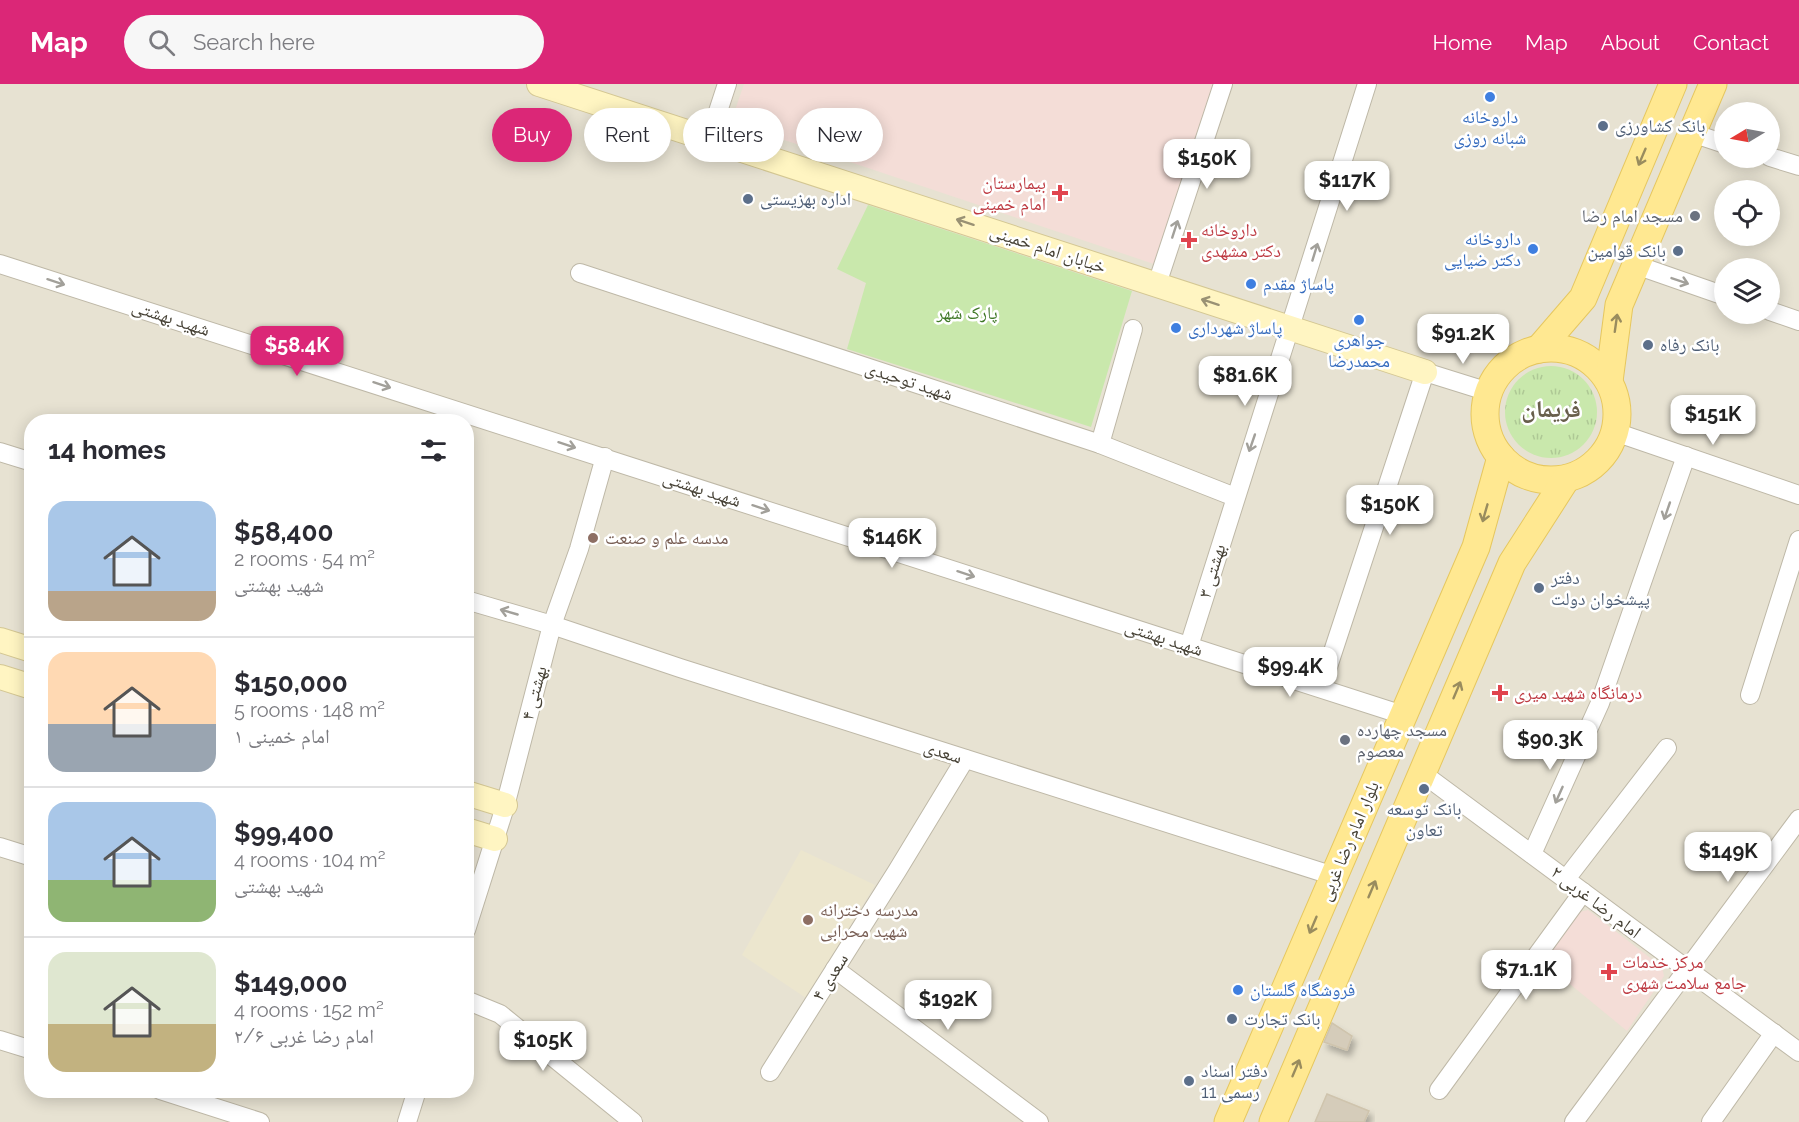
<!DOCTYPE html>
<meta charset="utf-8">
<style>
:root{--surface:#fff;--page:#f7f7f7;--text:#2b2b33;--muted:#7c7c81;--line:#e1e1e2;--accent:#db2777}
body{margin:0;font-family:Raleway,"Noto Naskh Arabic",sans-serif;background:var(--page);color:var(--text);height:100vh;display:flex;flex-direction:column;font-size:22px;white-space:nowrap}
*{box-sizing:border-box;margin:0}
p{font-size:20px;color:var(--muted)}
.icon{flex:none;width:33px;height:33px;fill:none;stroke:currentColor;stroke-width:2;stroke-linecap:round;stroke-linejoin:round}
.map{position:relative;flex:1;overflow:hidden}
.drawer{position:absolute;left:24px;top:330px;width:450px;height:684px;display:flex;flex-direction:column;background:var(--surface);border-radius:24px;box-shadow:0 3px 15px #0003}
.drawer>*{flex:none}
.banner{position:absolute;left:492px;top:24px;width:570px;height:54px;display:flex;gap:12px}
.needle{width:39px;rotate:260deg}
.buttons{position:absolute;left:1714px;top:18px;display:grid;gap:12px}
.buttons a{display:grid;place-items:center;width:66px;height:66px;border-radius:50%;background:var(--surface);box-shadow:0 3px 15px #0003;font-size:30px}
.price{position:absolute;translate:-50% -51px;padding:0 14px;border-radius:12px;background:#fff;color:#222;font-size:20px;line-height:39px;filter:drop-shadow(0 2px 3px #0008)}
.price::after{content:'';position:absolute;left:50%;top:36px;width:18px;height:14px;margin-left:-9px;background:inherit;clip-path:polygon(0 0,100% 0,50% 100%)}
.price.current{background:var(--accent);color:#fff}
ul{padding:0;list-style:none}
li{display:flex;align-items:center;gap:18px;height:150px;padding:0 24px}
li+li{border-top:2px solid var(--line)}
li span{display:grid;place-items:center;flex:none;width:168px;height:120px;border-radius:18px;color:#555}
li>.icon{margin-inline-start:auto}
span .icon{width:72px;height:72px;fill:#fffc;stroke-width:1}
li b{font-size:26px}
h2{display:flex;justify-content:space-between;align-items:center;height:72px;padding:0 24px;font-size:26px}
.chip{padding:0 21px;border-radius:27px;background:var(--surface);box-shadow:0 3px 15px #0003;font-size:21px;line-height:54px}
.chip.current{background:var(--accent);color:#fff}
header{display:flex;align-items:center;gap:36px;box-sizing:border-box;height:84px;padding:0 30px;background:var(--accent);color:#fff}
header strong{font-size:28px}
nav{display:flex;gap:33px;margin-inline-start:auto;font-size:21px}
.search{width:420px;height:54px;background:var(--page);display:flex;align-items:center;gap:15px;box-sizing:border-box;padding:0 21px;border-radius:33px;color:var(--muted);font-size:22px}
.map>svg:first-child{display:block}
</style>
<header>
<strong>Map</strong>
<div class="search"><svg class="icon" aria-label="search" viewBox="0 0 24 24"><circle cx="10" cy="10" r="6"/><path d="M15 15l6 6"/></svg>Search here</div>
<nav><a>Home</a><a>Map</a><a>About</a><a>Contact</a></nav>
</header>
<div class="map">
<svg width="1799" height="1038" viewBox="0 0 1799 1038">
<defs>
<pattern id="grass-tufts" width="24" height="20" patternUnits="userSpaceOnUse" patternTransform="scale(1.5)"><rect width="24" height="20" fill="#c9e8ac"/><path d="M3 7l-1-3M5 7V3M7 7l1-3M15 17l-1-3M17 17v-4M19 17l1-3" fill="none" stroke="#aec895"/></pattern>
<filter id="shadow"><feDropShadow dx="3.5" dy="6" stdDeviation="3" flood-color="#0004"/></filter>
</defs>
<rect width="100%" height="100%" fill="#f3efe5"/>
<path fill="#e7e2d2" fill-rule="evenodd" d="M0,0H1799V1038H0ZM1725,28H1770V74H1725ZM1725,106H1770V152H1725ZM1725,184H1770V230H1725ZM32,338H466V1006H32Z"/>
<polygon fill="#ece6ce" points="801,766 875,801 806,914 742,871"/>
<g fill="#f4ddd7">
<polygon points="744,0 1214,0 1154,180 731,38"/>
<polygon points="1588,826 1662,883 1664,892 1627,947 1543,878 1579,828"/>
</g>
<circle fill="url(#grass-tufts)" cx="1551" cy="328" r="46"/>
<polygon fill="#c9e8ac" points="868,121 1132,207 1091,343 847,265 866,199 837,185"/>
<g fill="#d5ccba" stroke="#cfc4ad" stroke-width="1.5" filter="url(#shadow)">
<polygon points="1332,939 1352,952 1347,966 1324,958"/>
<polygon points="1327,1010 1369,1027 1364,1038 1315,1038"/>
</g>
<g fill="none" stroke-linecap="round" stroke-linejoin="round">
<g stroke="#beb8a7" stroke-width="20">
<g id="street">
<polyline points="1692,49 1725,60"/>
<polyline points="709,55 727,0"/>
<polyline points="1770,73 1799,82"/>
<polyline points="0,180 1403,631"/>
<polyline points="1636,181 1725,212"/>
<polyline points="580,189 1100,360 1235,413"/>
<polyline points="1157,200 1223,0"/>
<polyline points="1770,227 1799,237"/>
<polyline points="1615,348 1799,411"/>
<polyline points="1100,360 1133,245"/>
<polyline points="0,368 32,378"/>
<polyline points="466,516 552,541 680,584 1334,792"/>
<path d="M1189,562C1247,374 1309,188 1367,0"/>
<polyline points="1321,604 1425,288 1489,308"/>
<polyline points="1750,611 1799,456"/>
<polyline points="1422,689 1799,968"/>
<polyline points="0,763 32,773"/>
<polyline points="1532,770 1600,619 1686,372"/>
<polyline points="1566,795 1667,664"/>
<polyline points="466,846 504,726 552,541 579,465 605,373"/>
<polyline points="835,885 1039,1038"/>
<polyline points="466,916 500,930 633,1038"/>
<polyline points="0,956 32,966"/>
<polyline points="770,988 897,787 965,675"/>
<polyline points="160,1006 260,1038"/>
<polyline points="1439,1006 1583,808"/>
<polyline points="407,1038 417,1006"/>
<polyline points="1574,1038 1799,735"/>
<polyline points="1711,1038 1774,949"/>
</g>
</g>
<g stroke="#d4c793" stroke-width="26">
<g id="secondary">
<polyline points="539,0 1425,288"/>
<polyline points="0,556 32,566"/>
<polyline points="0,593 32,603"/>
<polyline points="466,709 505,721"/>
<polyline points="466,746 495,755"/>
</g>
</g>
<g stroke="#e6c75f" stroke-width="29">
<g id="primary">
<circle cx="1551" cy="330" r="66"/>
<polyline points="1539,265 1583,214 1673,0"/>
<polyline points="1609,297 1619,221 1713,0"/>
<polyline points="1228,1038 1476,463 1501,373"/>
<polyline points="1273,1038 1512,479 1566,395"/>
</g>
</g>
<use href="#street" stroke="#fff" stroke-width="18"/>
<use href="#secondary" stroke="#fff5c2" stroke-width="24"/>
<use href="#primary" stroke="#ffe891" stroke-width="27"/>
</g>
<defs><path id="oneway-shaft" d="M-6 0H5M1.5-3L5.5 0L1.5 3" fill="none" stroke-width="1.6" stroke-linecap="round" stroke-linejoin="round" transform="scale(1.5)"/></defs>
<g stroke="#998c5e">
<use href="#oneway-shaft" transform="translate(1642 73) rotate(113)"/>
<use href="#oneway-shaft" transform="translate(1616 239) rotate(-82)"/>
<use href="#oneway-shaft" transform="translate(1485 429) rotate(106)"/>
<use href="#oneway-shaft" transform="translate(1457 606) rotate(-67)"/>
<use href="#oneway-shaft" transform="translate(1372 805) rotate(-67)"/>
<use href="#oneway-shaft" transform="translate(1313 841) rotate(113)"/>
<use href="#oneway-shaft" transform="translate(1296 984) rotate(-67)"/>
</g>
<g stroke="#999174">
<use href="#oneway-shaft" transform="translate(965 138) rotate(-162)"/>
<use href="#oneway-shaft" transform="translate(1210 218) rotate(-162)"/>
</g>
<g stroke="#a2a09a">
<use href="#oneway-shaft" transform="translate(1175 145) rotate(-72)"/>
<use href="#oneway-shaft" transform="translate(1315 168) rotate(-73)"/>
<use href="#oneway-shaft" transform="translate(1680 197) rotate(19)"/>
<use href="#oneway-shaft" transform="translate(56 198) rotate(18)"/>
<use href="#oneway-shaft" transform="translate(382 301) rotate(18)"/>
<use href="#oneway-shaft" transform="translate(1252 359) rotate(109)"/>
<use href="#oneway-shaft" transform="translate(567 361) rotate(18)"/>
<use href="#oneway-shaft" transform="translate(761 424) rotate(18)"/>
<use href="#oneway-shaft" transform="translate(1667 427) rotate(109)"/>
<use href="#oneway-shaft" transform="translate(966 490) rotate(18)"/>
<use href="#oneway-shaft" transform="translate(509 528) rotate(-164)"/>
<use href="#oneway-shaft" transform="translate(1559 711) rotate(114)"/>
</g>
<g fill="#3f7fe0" stroke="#fff" stroke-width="2">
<circle cx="1490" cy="13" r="6"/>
<circle cx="1533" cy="165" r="6"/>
<circle cx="1251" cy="200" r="6"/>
<circle cx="1359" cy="236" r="6"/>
<circle cx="1176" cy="244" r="6"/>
<circle cx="1238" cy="906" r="6"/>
</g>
<g fill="#5c6f8a" stroke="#fff" stroke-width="2">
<circle cx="1603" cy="42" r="6"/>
<circle cx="748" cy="115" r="6"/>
<circle cx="1678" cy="167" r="6"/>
<circle cx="1648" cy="261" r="6"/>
<circle cx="1539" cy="504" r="6"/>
<circle cx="1424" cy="705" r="6"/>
<circle cx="1232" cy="935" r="6"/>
<circle cx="1189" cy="997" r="6"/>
</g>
<g fill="#e0444e" stroke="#fff" stroke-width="2">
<path d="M1057 100h6v6h6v6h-6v6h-6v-6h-6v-6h6z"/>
<path d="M1186 147h6v6h6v6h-6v6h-6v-6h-6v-6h6z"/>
<path d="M1497 600h6v6h6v6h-6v6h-6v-6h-6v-6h6z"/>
<path d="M1606 879h6v6h6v6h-6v6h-6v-6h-6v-6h6z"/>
</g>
<g fill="#6b7280" stroke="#fff" stroke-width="2">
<circle cx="1695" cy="132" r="6"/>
<circle cx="1345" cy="656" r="6"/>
</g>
<g fill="#8d6e63" stroke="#fff" stroke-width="2">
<circle cx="593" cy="454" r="6"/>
<circle cx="808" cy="836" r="6"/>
</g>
<g text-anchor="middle" stroke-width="5" stroke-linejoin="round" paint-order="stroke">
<g font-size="18" fill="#366cbe" stroke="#fff" text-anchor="start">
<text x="1490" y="39" text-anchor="middle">داروخانه<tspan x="1490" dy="21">شبانه روزی</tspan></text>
<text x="1521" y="161" text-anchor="end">داروخانه<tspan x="1521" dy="21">دکتر ضیایی</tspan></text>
<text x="1263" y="206">پاساژ مقدم</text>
<text x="1188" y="250">پاساژ شهرداری</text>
<text x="1359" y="262" text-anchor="middle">جواهری<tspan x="1359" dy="21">محمدرضا</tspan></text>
<text x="1250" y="912">فروشگاه گلستان</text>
</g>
<g font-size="18" fill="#4e5e75" stroke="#fff" text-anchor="start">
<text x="1615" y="48">بانک کشاورزی</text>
<text x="760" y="121">اداره بهزیستی</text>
<text x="1666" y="173" text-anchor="end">بانک قوامین</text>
<text x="1660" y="267">بانک رفاه</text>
<text x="1551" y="500">دفتر<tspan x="1551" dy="21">پیشخوان دولت</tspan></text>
<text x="1424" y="731" text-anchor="middle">بانک توسعه<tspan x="1424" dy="21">تعاون</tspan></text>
<text x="1244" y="941">بانک تجارت</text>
<text x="1201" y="993">دفتر اسناد<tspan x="1201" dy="21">رسمی 11</tspan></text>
</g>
<g font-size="18" fill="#be3a42" stroke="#fff" text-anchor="start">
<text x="1046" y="105" text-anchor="end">بیمارستان<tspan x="1046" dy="21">امام خمینی</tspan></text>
<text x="1201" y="152">داروخانه<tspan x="1201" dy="21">دکتر مشهدی</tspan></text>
<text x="1514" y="615">درمانگاه شهید میری</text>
<text x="1622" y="884">مرکز خدمات<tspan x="1622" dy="21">جامع سلامت شهری</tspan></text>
</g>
<g font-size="18" fill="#5b616d" stroke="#fff" text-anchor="end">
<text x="1683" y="138">مسجد امام رضا</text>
<text x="1357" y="652" text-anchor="start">مسجد چهارده<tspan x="1357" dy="21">معصوم</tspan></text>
</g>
<g font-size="18" fill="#454034" stroke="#fff">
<text transform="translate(1048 165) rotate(18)" y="6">خیابان امام خمینی</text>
<text transform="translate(171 234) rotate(18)" y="6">شهید بهشتی</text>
<text transform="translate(909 297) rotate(18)" y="6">شهید توحیدی</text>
<text transform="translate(702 405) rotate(18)" y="6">شهید بهشتی</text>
<text transform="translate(1212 487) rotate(-73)" y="6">بهشتی ۳</text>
<text transform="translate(1164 554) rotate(18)" y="6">شهید بهشتی</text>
<text transform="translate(534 609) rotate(-75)" y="6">بهشتی ۴</text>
<text transform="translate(943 668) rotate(18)" y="6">سعدی</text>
<text transform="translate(1349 757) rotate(-67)" y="6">بلوار امام رضا غربی</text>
<text transform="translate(1596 818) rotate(37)" y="6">امام رضا غربی ۲</text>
<text transform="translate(830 893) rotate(-58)" y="6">سعدی ۴</text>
</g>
<g font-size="18" fill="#3f7826" stroke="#fff">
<text x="967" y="235">پارک شهر</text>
</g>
<g font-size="18" fill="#785e54" stroke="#fff" text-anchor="start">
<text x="605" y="460">مدسه علم و صنعت</text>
<text x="820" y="832">مدرسه دخترانه<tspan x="820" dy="21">شهید محرابی</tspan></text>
</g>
<g font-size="24" font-weight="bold" fill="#685f4b" stroke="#fff">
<text x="1551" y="333">فریمان</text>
</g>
</g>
</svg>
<div class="buttons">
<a><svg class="needle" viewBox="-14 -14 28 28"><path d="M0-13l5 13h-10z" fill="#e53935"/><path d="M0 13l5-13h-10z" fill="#7c7c81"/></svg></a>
<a><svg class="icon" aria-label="locate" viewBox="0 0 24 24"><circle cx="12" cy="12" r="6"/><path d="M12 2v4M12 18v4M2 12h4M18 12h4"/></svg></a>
<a><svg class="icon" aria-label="layers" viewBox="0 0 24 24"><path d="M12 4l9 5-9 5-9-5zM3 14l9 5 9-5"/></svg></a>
</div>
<b class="price" style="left:1207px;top:106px">$150K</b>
<b class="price" style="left:1347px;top:128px">$117K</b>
<b class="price" style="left:1463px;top:281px">$91.2K</b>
<b class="price current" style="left:297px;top:293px">$58.4K</b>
<b class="price" style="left:1245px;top:323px">$81.6K</b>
<b class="price" style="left:1713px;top:362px">$151K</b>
<b class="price" style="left:1390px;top:452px">$150K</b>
<b class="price" style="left:892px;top:485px">$146K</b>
<b class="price" style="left:1290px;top:614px">$99.4K</b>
<b class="price" style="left:1550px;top:687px">$90.3K</b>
<b class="price" style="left:1728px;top:799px">$149K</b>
<b class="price" style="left:1526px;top:917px">$71.1K</b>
<b class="price" style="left:948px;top:947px">$192K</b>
<b class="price" style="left:543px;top:988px">$105K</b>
<div class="banner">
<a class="chip current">Buy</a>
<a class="chip">Rent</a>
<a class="chip">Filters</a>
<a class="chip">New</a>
</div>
<section class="drawer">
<h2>14 homes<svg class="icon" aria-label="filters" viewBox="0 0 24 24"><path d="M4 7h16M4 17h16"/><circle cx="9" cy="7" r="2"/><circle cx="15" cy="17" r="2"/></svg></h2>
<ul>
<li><span style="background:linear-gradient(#a9c7e8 75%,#b9a48a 0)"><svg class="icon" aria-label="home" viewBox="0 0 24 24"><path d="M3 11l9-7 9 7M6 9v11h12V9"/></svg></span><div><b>$58,400</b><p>2 rooms · 54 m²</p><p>شهید بهشتی</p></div></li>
<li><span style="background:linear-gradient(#ffd9b3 60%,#9aa5b1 0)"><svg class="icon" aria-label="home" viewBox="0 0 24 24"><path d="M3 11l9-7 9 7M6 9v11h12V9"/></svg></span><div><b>$150,000</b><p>5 rooms · 148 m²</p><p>امام خمینی ۱</p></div></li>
<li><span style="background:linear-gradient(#a9c7e8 65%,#8fb573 0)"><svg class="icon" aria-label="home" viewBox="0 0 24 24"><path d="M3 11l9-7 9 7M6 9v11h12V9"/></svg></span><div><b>$99,400</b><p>4 rooms · 104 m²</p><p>شهید بهشتی</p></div></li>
<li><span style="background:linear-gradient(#dfe7d0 60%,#c2b280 0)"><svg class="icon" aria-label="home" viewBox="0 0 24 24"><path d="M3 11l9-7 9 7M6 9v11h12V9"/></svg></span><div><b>$149,000</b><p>4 rooms · 152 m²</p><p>امام رضا غربی ۲/۶</p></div></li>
</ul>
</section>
</div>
